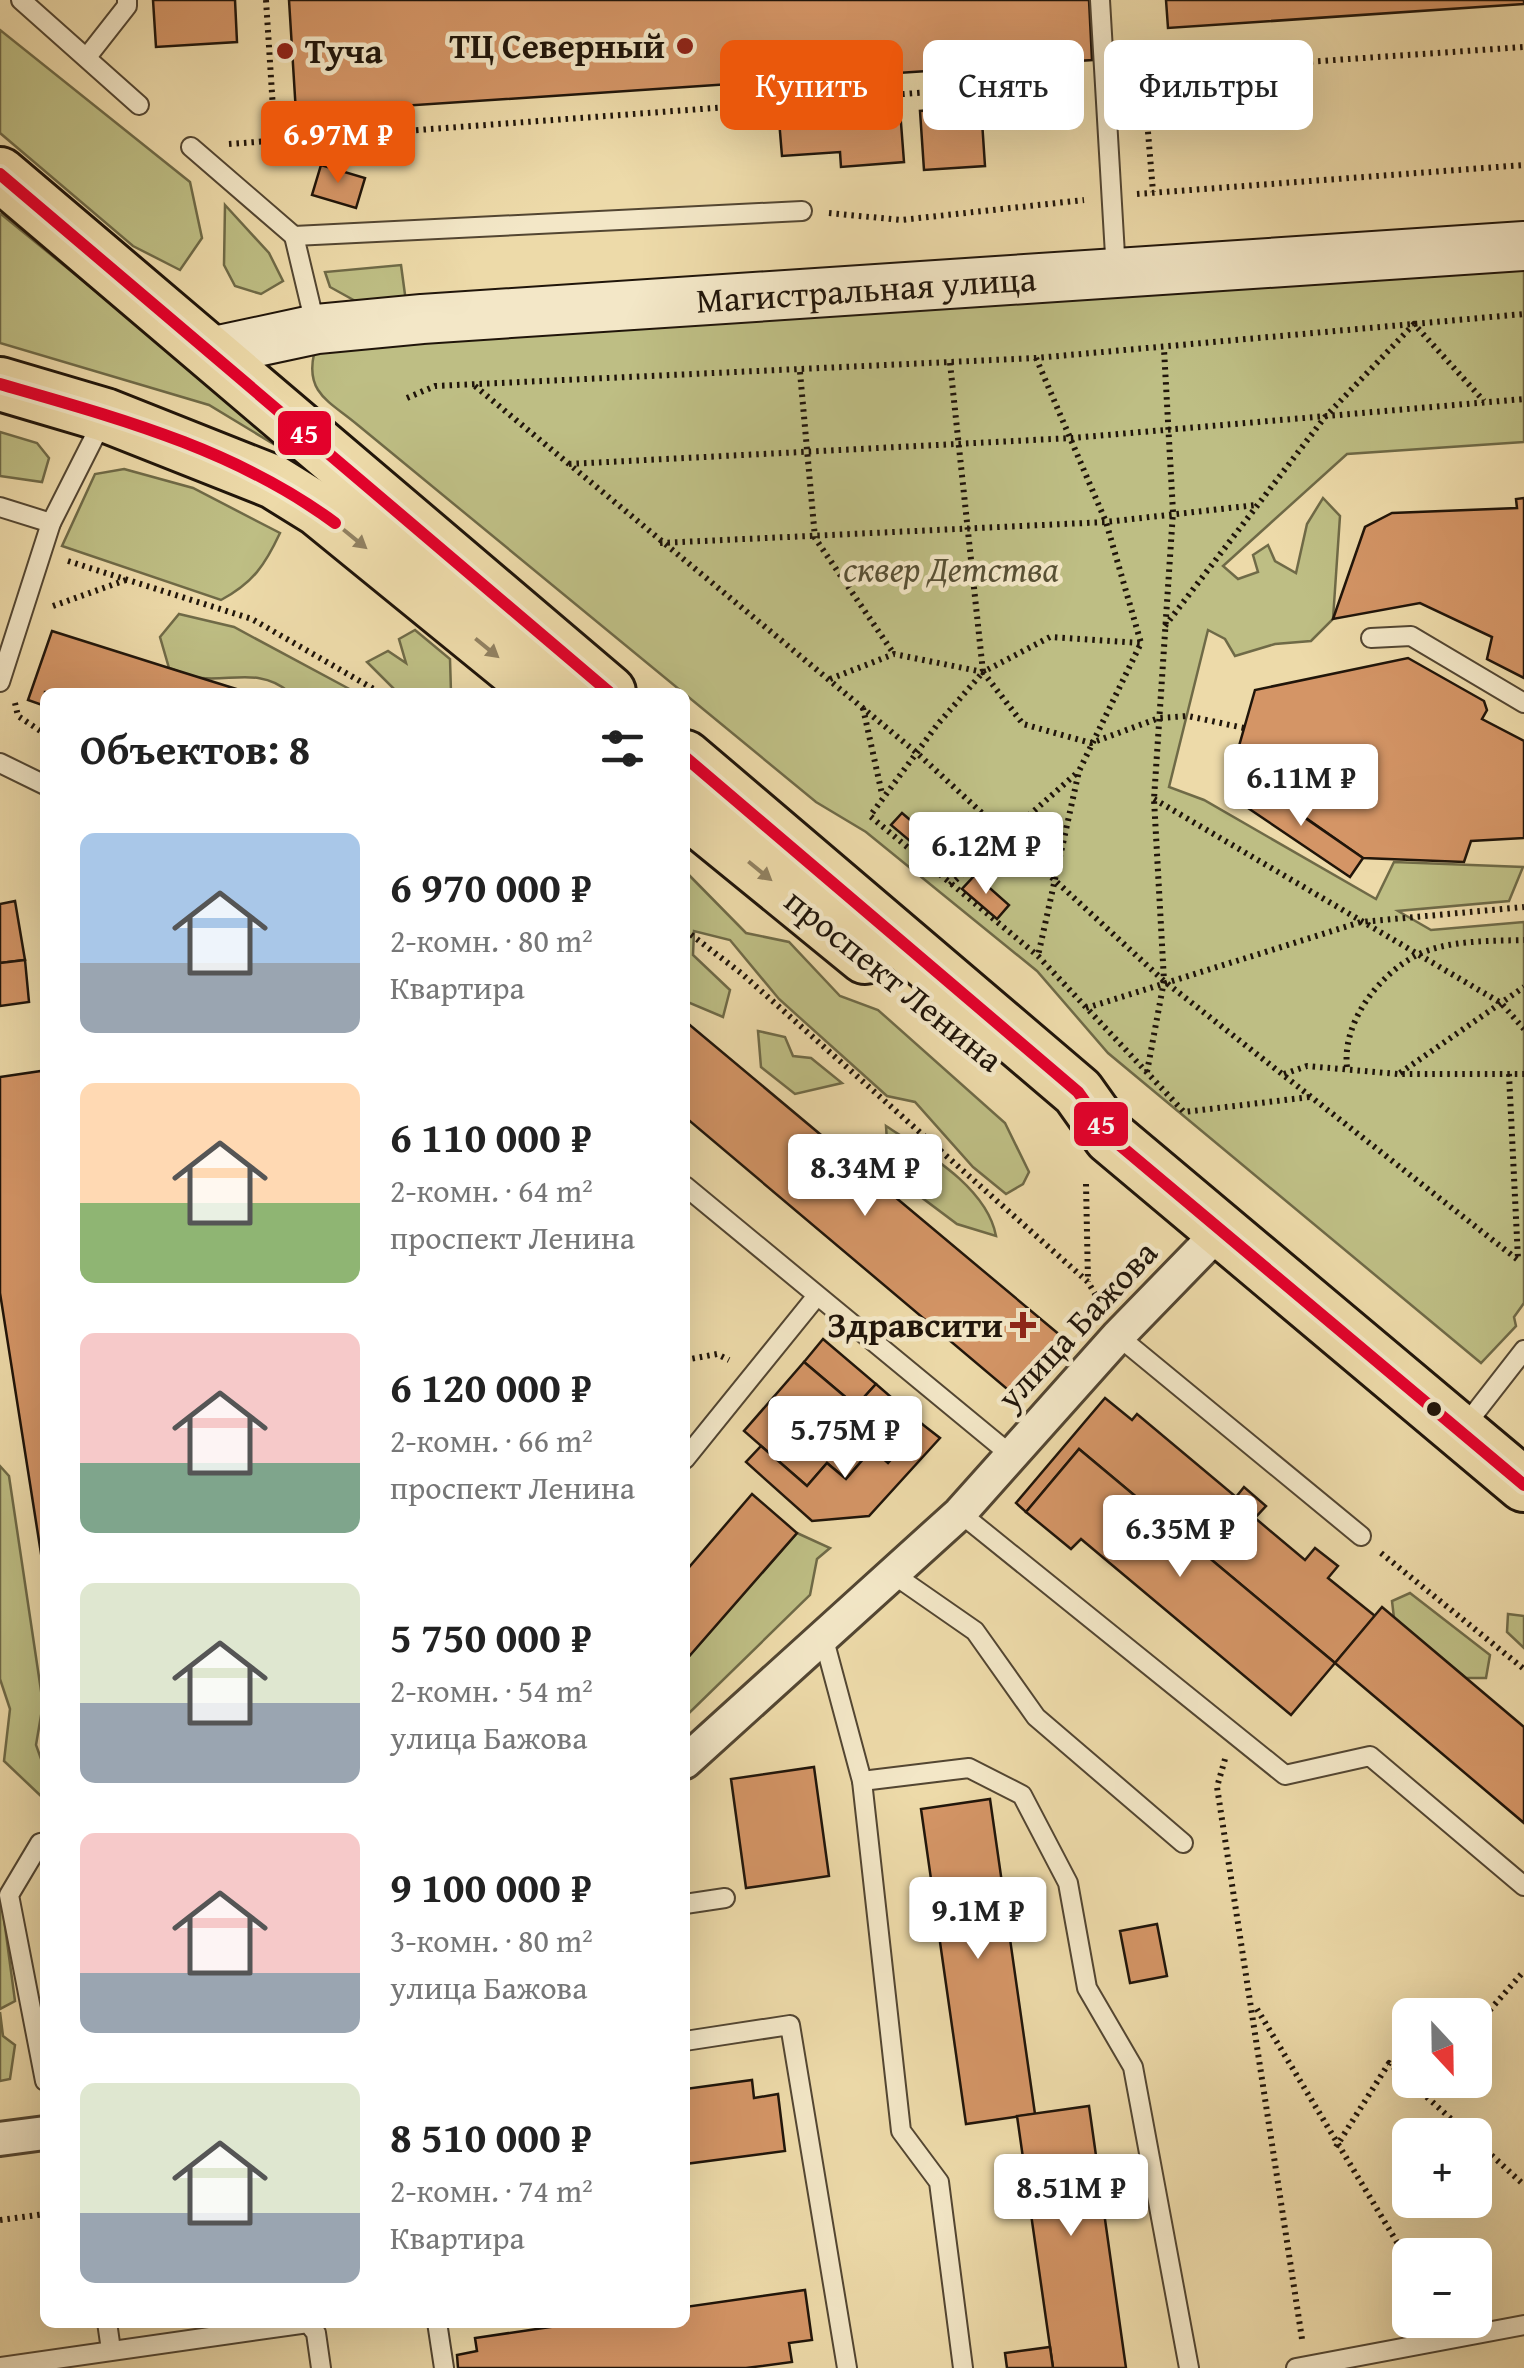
<!DOCTYPE html>
<html lang="ru">
<meta charset="utf-8">
<style>
:root{--surface:#fff;--page:#f2f2f2;--text:#222;--muted:#767676;--accent:#ea580c}
body{margin:0;font-family:"Gentium Book Plus",serif;background:var(--page);color:var(--text);height:100vh;display:flex;flex-direction:column;font-size:38px;white-space:nowrap}
*{box-sizing:border-box;margin:0}
p{font-size:32px;color:var(--muted)}
.icon{flex:none;width:55px;height:55px;fill:none;stroke:currentColor;stroke-width:2;stroke-linecap:round;stroke-linejoin:round}
.map{position:relative;flex:1;overflow:hidden}
.drawer{position:absolute;left:40px;top:688px;width:650px;height:1640px;display:flex;flex-direction:column;background:var(--surface);border-radius:15px;box-shadow:0 10px 40px #0002}
.drawer>*{flex:none}
.guide{position:absolute;left:720px;top:40px;width:652px;height:90px;display:flex;gap:20px}
.needle{width:65px;rotate:158deg}
.buttons{position:absolute;left:1392px;top:1998px;display:grid;gap:20px}
.buttons a{display:grid;place-items:center;width:100px;height:100px;border-radius:15px;background:var(--surface);box-shadow:0 10px 40px #0002;font-size:50px}
.price{position:absolute;translate:-50% -85px;padding:0 22px;border-radius:10px;background:#fff;color:#222;font-size:32px;line-height:65px;filter:drop-shadow(0 2px 5px #0008)}
.price::after{content:'';position:absolute;left:50%;top:60px;width:30px;height:22px;margin-left:-15px;background:inherit;clip-path:polygon(0 0,100% 0,50% 100%)}
.price.current{background:var(--accent);color:#fff}
ul{padding:0;list-style:none}
li{display:flex;align-items:center;gap:30px;height:250px;padding:0 40px}
li span{display:grid;place-items:center;flex:none;width:280px;height:200px;border-radius:15px;color:#555}
li>.icon{margin-inline-start:auto}
span .icon{width:120px;height:120px;fill:#fffc;stroke-width:1}
li b{font-size:42px}
h2{display:flex;justify-content:space-between;align-items:center;height:120px;padding:0 40px;font-size:42px}
.pill{padding:0 35px;border-radius:15px;background:var(--surface);box-shadow:0 10px 40px #0002;font-size:35px;line-height:90px}
.pill.current{background:var(--accent);color:#fff}
.map>svg:first-child{display:block}
</style>
<div class="map">
<svg width="1524" height="2368" viewBox="0 0 1524 2368">
<rect width="100%" height="100%" fill="#eddaa9"/>
<filter id="stains"><feTurbulence type="fractalNoise" baseFrequency=".002" numOctaves="4"/><feColorMatrix values="0 0 0 0 .2 0 0 0 0 .09 0 0 0 0 .02 0 0 0 .5 -.17"/></filter>
<radialGradient id="worn" r=".72"><stop offset=".6" stop-color="#630" stop-opacity="0"/><stop offset="1" stop-color="#630" stop-opacity=".3"/></radialGradient>
<g fill="#bebe84" stroke="#6f6a47" stroke-width="2.5">
<polygon points="0,30 190,182 202,238 180,270 133,246 0,133"/>
<polygon points="225,205 269,253 283,281 261,294 235,286 224,265"/>
<polygon points="0,214 1,214 310,466 209,405 0,343"/>
<polygon points="401,265 406,302 359,303 330,287 325,272"/>
<path d="M1524,265V442L1347,454L1223,566L1238,579L1258,572L1253,555L1268,545L1275,561L1296,573L1307,524L1323,498L1340,516L1333,619L1311,641L1275,644L1235,656L1225,639L1208,630L1169,787L1204,800L1376,899L1394,862L1523,867L1509,901L1398,911L1431,930L1524,922V1303L1514,1317L1516,1326L1481,1363L1108,1053L1037,971L866,832L816,802L359,426C331,402 305,394 314,354L330,345Z"/>
<polygon points="0,432 37,443 49,458 42,482 0,476"/>
<path d="M124,469L193,488L280,533C265,565 253,583 221,600L62,546L95,474Z"/>
<path d="M179,614L234,627L355,692H289C261,668 232,681 201,678C191,678 179,671 169,668L160,637Z"/>
<polygon points="415,630 450,659 451,692 395,690 367,662 388,651 406,663 399,639"/>
<polygon points="685,871 746,933 789,942 840,996 878,1010 1005,1123 1029,1172 1023,1184 1006,1194 973,1167 915,1102 887,1096 779,999 730,940 694,931 693,955 730,990 723,1017 685,1001"/>
<polygon points="758,1031 785,1037 793,1056 811,1058 842,1083 795,1094 761,1067"/>
<path d="M886,1126C925,1152 987,1187 996,1236L957,1224L889,1173Z"/>
<polygon points="0,1466 9,1476 43,1704 36,1745 45,1770 42,1797 4,1761 10,1709 0,1679"/>
<polygon points="797,1533 830,1548 817,1559 810,1595 685,1717 685,1661"/>
<polygon points="1410,1593 1490,1655 1486,1678 1466,1678 1394,1618 1392,1601"/>
<polygon points="1508,1614 1524,1616 1524,1648 1507,1632"/>
<polygon points="0,1889 15,2001 0,2009"/>
<polygon points="0,2012 3,2036 15,2045 10,2079 0,2081"/>
</g>
<g fill="#d49566" stroke="#20150a" stroke-width="2.5">
<polygon points="153,0 235,0 237,42 156,47"/>
<polygon points="289,0 1089,0 1092,60 296,113"/>
<polygon points="1166,0 1524,0 1524,4 1168,28"/>
<polygon points="981,106 985,166 924,170 920,111"/>
<polygon points="900,110 904,162 841,167 840,152 782,156 779,120"/>
<polygon points="321,165 365,178 356,208 312,195"/>
<polygon points="1524,498 1524,678 1487,659 1492,637 1420,603 1333,619 1365,527 1392,513 1517,508 1516,499"/>
<polygon points="52,631 169,668 246,692 45,692 45,706 28,700"/>
<polygon points="1408,658 1484,701 1487,710 1482,719 1524,741 1524,838 1471,841 1464,862 1363,858 1233,767 1255,690"/>
<polygon points="1253,782 1363,858 1350,877 1239,802"/>
<polygon points="902,813 958,861 948,873 891,825"/>
<polygon points="975,875 1009,905 997,919 962,889"/>
<polygon points="15,901 25,960 0,963 0,904"/>
<polygon points="25,960 29,1002 0,1006 0,963"/>
<polygon points="685,1021 1067,1341 1019,1399 685,1117"/>
<polygon points="41,1071 45,1098 45,1579 0,1293 0,1077"/>
<polygon points="823,1339 876,1384 856,1406 804,1362"/>
<polygon points="804,1362 856,1406 876,1384 922,1424 888,1463 872,1449 846,1479 827,1463 807,1486 744,1431"/>
<polygon points="1105,1398 1132,1420 1137,1414 1236,1497 1244,1487 1266,1506 1255,1518 1305,1560 1315,1548 1338,1566 1328,1578 1375,1616 1335,1663 1079,1449 1026,1512 1016,1503"/>
<polygon points="922,1424 940,1438 869,1516 812,1521 746,1462 761,1446 807,1486 827,1463 846,1479 872,1449 888,1463"/>
<polygon points="1079,1449 1335,1663 1291,1715 1081,1539 1071,1549 1026,1512"/>
<polygon points="752,1494 797,1533 685,1661 685,1572"/>
<polygon points="1382,1607 1524,1727 1524,1823 1335,1663"/>
<polygon points="814,1767 829,1876 746,1888 731,1779"/>
<polygon points="990,1799 1035,2114 966,2124 921,1809"/>
<polygon points="1157,1924 1167,1976 1130,1983 1120,1931"/>
<polygon points="752,2080 754,2098 778,2094 785,2151 685,2164 685,2089"/>
<polygon points="1089,2106 1126,2368 1053,2368 1017,2116"/>
<polygon points="805,2290 812,2340 789,2343 792,2362 746,2368 458,2368 457,2355 477,2351 475,2338 584,2322 685,2322 685,2307"/>
<polygon points="1050,2347 1053,2368 1007,2368 1005,2353"/>
</g>
<g fill="none" stroke-linecap="round" stroke-linejoin="round">
<g stroke="#534632" stroke-width="22">
<g id="lane">
<polyline points="21,0 139,105"/>
<polyline points="1100,0 1116,272"/>
<polyline points="87,57 127,6 127,0"/>
<polyline points="191,147 294,236"/>
<polyline points="316,328 294,236 802,211"/>
<polyline points="0,507 51,523"/>
<polyline points="1371,638 1411,636 1524,703"/>
<polyline points="0,682 51,523 103,420"/>
<polyline points="0,763 45,785"/>
<polyline points="685,1186 1011,1455"/>
<polyline points="1118,1336 1361,1536"/>
<polyline points="1464,1427 1524,1350"/>
<polyline points="685,1459 816,1297"/>
<polyline points="960,1513 1285,1775 1370,1756 1524,1886"/>
<polyline points="893,1574 975,1631 1036,1717 1183,1843"/>
<polyline points="823,1636 862,1781 901,2131 939,2182 963,2368"/>
<polyline points="862,1781 969,1768 1022,1795 1068,1883 1087,1988 1133,2067 1189,2368"/>
<polyline points="45,1842 40,1843 9,1895 45,2081"/>
<polyline points="685,1904 725,1898"/>
<polyline points="685,2041 790,2025 847,2368"/>
<polyline points="107,2322 111,2350"/>
<polyline points="437,2322 444,2368"/>
<polyline points="0,2367 308,2323 316,2333 321,2368"/>
<polyline points="1296,2368 1524,2325"/>
</g>
</g>
<g stroke="#534632" stroke-width="38">
<g id="street">
<polyline points="685,1762 960,1513 1118,1336 1222,1229"/>
<polyline points="0,2139 45,2133"/>
</g>
</g>
<g stroke="#20150a" stroke-width="52">
<g id="secondary">
<path id="s1" d="M210,352L317,329L422,319L1524,246"/>
</g>
</g>
<g stroke="#20150a" stroke-width="58">
<g id="primary">
<polyline points="0,174 609,692"/>
<polyline points="0,384 105,415 274,482 319,510 542,692"/>
<polyline points="685,757 1078,1092 1110,1137 1524,1485"/>
<polyline points="685,810 865,957"/>
</g>
</g>
<g stroke="#20150a" stroke-width="6" stroke-dasharray="2.5 5" stroke-linecap="butt">
<polyline points="266,0 275,140"/>
<polyline points="1143,72 1153,192"/>
<polyline points="1131,74 1524,47"/>
<polyline points="229,144 1079,81"/>
<polyline points="1137,194 1524,165"/>
<polyline points="829,213 901,220 1084,200"/>
<polyline points="1036,358 1106,522 1141,643 1079,771 1038,956"/>
<polyline points="950,363 983,672 937,725 870,816 1038,956 1184,1112 1310,1097"/>
<polyline points="800,372 815,538 894,654"/>
<polyline points="475,386 917,753 1164,981 1518,1260"/>
<polyline points="407,398 435,386 1036,358 1524,314"/>
<polyline points="569,464 1072,438 1524,399"/>
<polyline points="660,543 1106,522 1256,505"/>
<polyline points="68,561 252,619 379,692"/>
<polyline points="53,606 126,580"/>
<polyline points="1165,626 1325,417 1414,324 1484,401"/>
<polyline points="983,672 1023,724 1091,743 1159,718 1188,716 1244,728"/>
<polyline points="830,679 894,654 983,672 1050,637 1141,643"/>
<polyline points="15,703 18,716 45,734"/>
<polyline points="863,708 882,794"/>
<polyline points="1154,799 1501,1003 1524,1029"/>
<polyline points="950,885 1078,772"/>
<polyline points="685,930 741,973 1088,1282 1102,1306"/>
<polyline points="1086,1008 1361,922 1524,907"/>
<path d="M1347,1067C1342,1023 1378,975 1417,955C1447,940 1491,941 1524,940"/>
<polyline points="1147,1072 1164,981 1154,799 1173,512 1164,349"/>
<polyline points="1400,1073 1524,987"/>
<polyline points="1284,1074 1307,1066 1398,1074 1524,1074"/>
<polyline points="1509,1074 1518,1259"/>
<polyline points="1086,1184 1088,1282"/>
<polyline points="685,1360 717,1354 729,1360"/>
<polyline points="1381,1553 1524,1669"/>
<polyline points="1225,1759 1217,1787 1302,2339"/>
<polyline points="1257,2009 1410,2264"/>
<polyline points="1475,2027 1524,1971"/>
<polyline points="1475,2140 1524,2185"/>
<polyline points="1336,2147 1389,2063 1469,2135"/>
<polyline points="0,2220 45,2214"/>
</g>
<use href="#lane" stroke="#f3e7c7" stroke-width="18"/>
<use href="#street" stroke="#f3e7c7" stroke-width="32"/>
<use href="#secondary" stroke="#f3e7c7" stroke-width="48"/>
<use href="#primary" stroke="#eddaa9" stroke-width="52"/>
<g stroke="#f3e7c7" stroke-width="20">
<g id="bus-1">
<polyline points="0,174 609,692"/>
<path d="M0,384C118,418 235,449 335,523"/>
<polyline points="685,757 1078,1092 1110,1137 1524,1485"/>
</g>
</g>
<use href="#bus-1" stroke="#e4002b" stroke-width="12"/>
</g>
<defs><path id="oneway-solid" d="M-6-.8H1V-3.2L6.5 0L1 3.2V.8H-6Z" transform="scale(2.5)"/></defs>
<g fill="#918161">
<use href="#oneway-solid" transform="translate(355 539) rotate(39)"/>
<use href="#oneway-solid" transform="translate(487 648) rotate(39)"/>
<use href="#oneway-solid" transform="translate(760 871) rotate(39)"/>
</g>
<g fill="#8f2418" stroke="#f3e7c7" stroke-width="4">
<circle cx="685" cy="46" r="10"/>
<circle cx="285" cy="51" r="10"/>
<path d="M1018 1310h10v10h10v10h-10v10h-10v-10h-10v-10h10z"/>
</g>
<circle fill="#20150a" stroke="#f3e7c7" stroke-width="4" cx="1434" cy="1409" r="9"/>
<g text-anchor="middle" stroke-width="9" stroke-linejoin="round" paint-order="stroke">
<g font-size="35" font-weight="bold" fill="#20150a" stroke="#f3e7c7" text-anchor="end">
<text x="665" y="58">ТЦ Северный</text>
<text x="305" y="63" text-anchor="start">Туча</text>
<text x="1003" y="1337">Здравсити</text>
</g>
<g font-size="35" fill="#20150a" stroke="#f3e7c7">
<text dy="12" stroke="none"><textPath href="#s1" startOffset="660">Магистральная улица</textPath></text>
<text transform="translate(894 980) rotate(39)" y="12">проспект Ленина</text>
<text transform="translate(1077 1325) rotate(-47)" y="12">улица Бажова</text>
</g>
<g font-size="35" font-style="italic" fill="#575035" stroke="#f3e7c7">
<text x="951" y="581">сквер Детства</text>
</g>
</g>
<g stroke="#f3e7c7" stroke-width="4">
<rect x="276" y="409" width="57" height="48" rx="10" fill="#e4002b"/>
<rect x="1072" y="1100" width="58" height="48" rx="10" fill="#e4002b"/>
</g>
<g font-size="28" text-anchor="middle" font-weight="bold" fill="#fff">
<text x="304" y="443">45</text>
<text x="1101" y="1134">45</text>
</g>
<rect width="100%" height="100%" filter="url(#stains)"/>
<rect width="100%" height="100%" fill="url(#worn)"/>
</svg>
<div class="buttons">
<a><svg class="needle" viewBox="-14 -14 28 28"><path d="M0-13l5 13h-10z" fill="#e53935"/><path d="M0 13l5-13h-10z" fill="#767676"/></svg></a>
<a>+</a>
<a>−</a>
</div>
<b class="price current" style="left:338px;top:186px">6.97M ₽</b>
<b class="price" style="left:1301px;top:829px">6.11M ₽</b>
<b class="price" style="left:986px;top:897px">6.12M ₽</b>
<b class="price" style="left:865px;top:1219px">8.34M ₽</b>
<b class="price" style="left:845px;top:1481px">5.75M ₽</b>
<b class="price" style="left:1180px;top:1580px">6.35M ₽</b>
<b class="price" style="left:978px;top:1962px">9.1M ₽</b>
<b class="price" style="left:1071px;top:2239px">8.51M ₽</b>
<div class="guide">
<a class="pill current">Купить</a>
<a class="pill">Снять</a>
<a class="pill">Фильтры</a>
</div>
<section class="drawer">
<h2>Объектов: 8<svg class="icon" aria-label="filters" viewBox="0 0 24 24"><path d="M4 7h16M4 17h16"/><circle cx="9" cy="7" r="2"/><circle cx="15" cy="17" r="2"/></svg></h2>
<ul>
<li><span style="background:linear-gradient(#a9c7e8 65%,#9aa5b1 0)"><svg class="icon" aria-label="home" viewBox="0 0 24 24"><path d="M3 11l9-7 9 7M6 9v11h12V9"/></svg></span><div><b>6 970 000 ₽</b><p>2-комн. · 80 m²</p><p>Квартира</p></div></li>
<li><span style="background:linear-gradient(#ffd9b3 60%,#8fb573 0)"><svg class="icon" aria-label="home" viewBox="0 0 24 24"><path d="M3 11l9-7 9 7M6 9v11h12V9"/></svg></span><div><b>6 110 000 ₽</b><p>2-комн. · 64 m²</p><p>проспект Ленина</p></div></li>
<li><span style="background:linear-gradient(#f6c9c9 65%,#7fa58c 0)"><svg class="icon" aria-label="home" viewBox="0 0 24 24"><path d="M3 11l9-7 9 7M6 9v11h12V9"/></svg></span><div><b>6 120 000 ₽</b><p>2-комн. · 66 m²</p><p>проспект Ленина</p></div></li>
<li><span style="background:linear-gradient(#dfe7d0 60%,#9aa5b1 0)"><svg class="icon" aria-label="home" viewBox="0 0 24 24"><path d="M3 11l9-7 9 7M6 9v11h12V9"/></svg></span><div><b>5 750 000 ₽</b><p>2-комн. · 54 m²</p><p>улица Бажова</p></div></li>
<li><span style="background:linear-gradient(#f6c9c9 70%,#9aa5b1 0)"><svg class="icon" aria-label="home" viewBox="0 0 24 24"><path d="M3 11l9-7 9 7M6 9v11h12V9"/></svg></span><div><b>9 100 000 ₽</b><p>3-комн. · 80 m²</p><p>улица Бажова</p></div></li>
<li><span style="background:linear-gradient(#dfe7d0 65%,#9aa5b1 0)"><svg class="icon" aria-label="home" viewBox="0 0 24 24"><path d="M3 11l9-7 9 7M6 9v11h12V9"/></svg></span><div><b>8 510 000 ₽</b><p>2-комн. · 74 m²</p><p>Квартира</p></div></li>
</ul>
</section>
</div>
